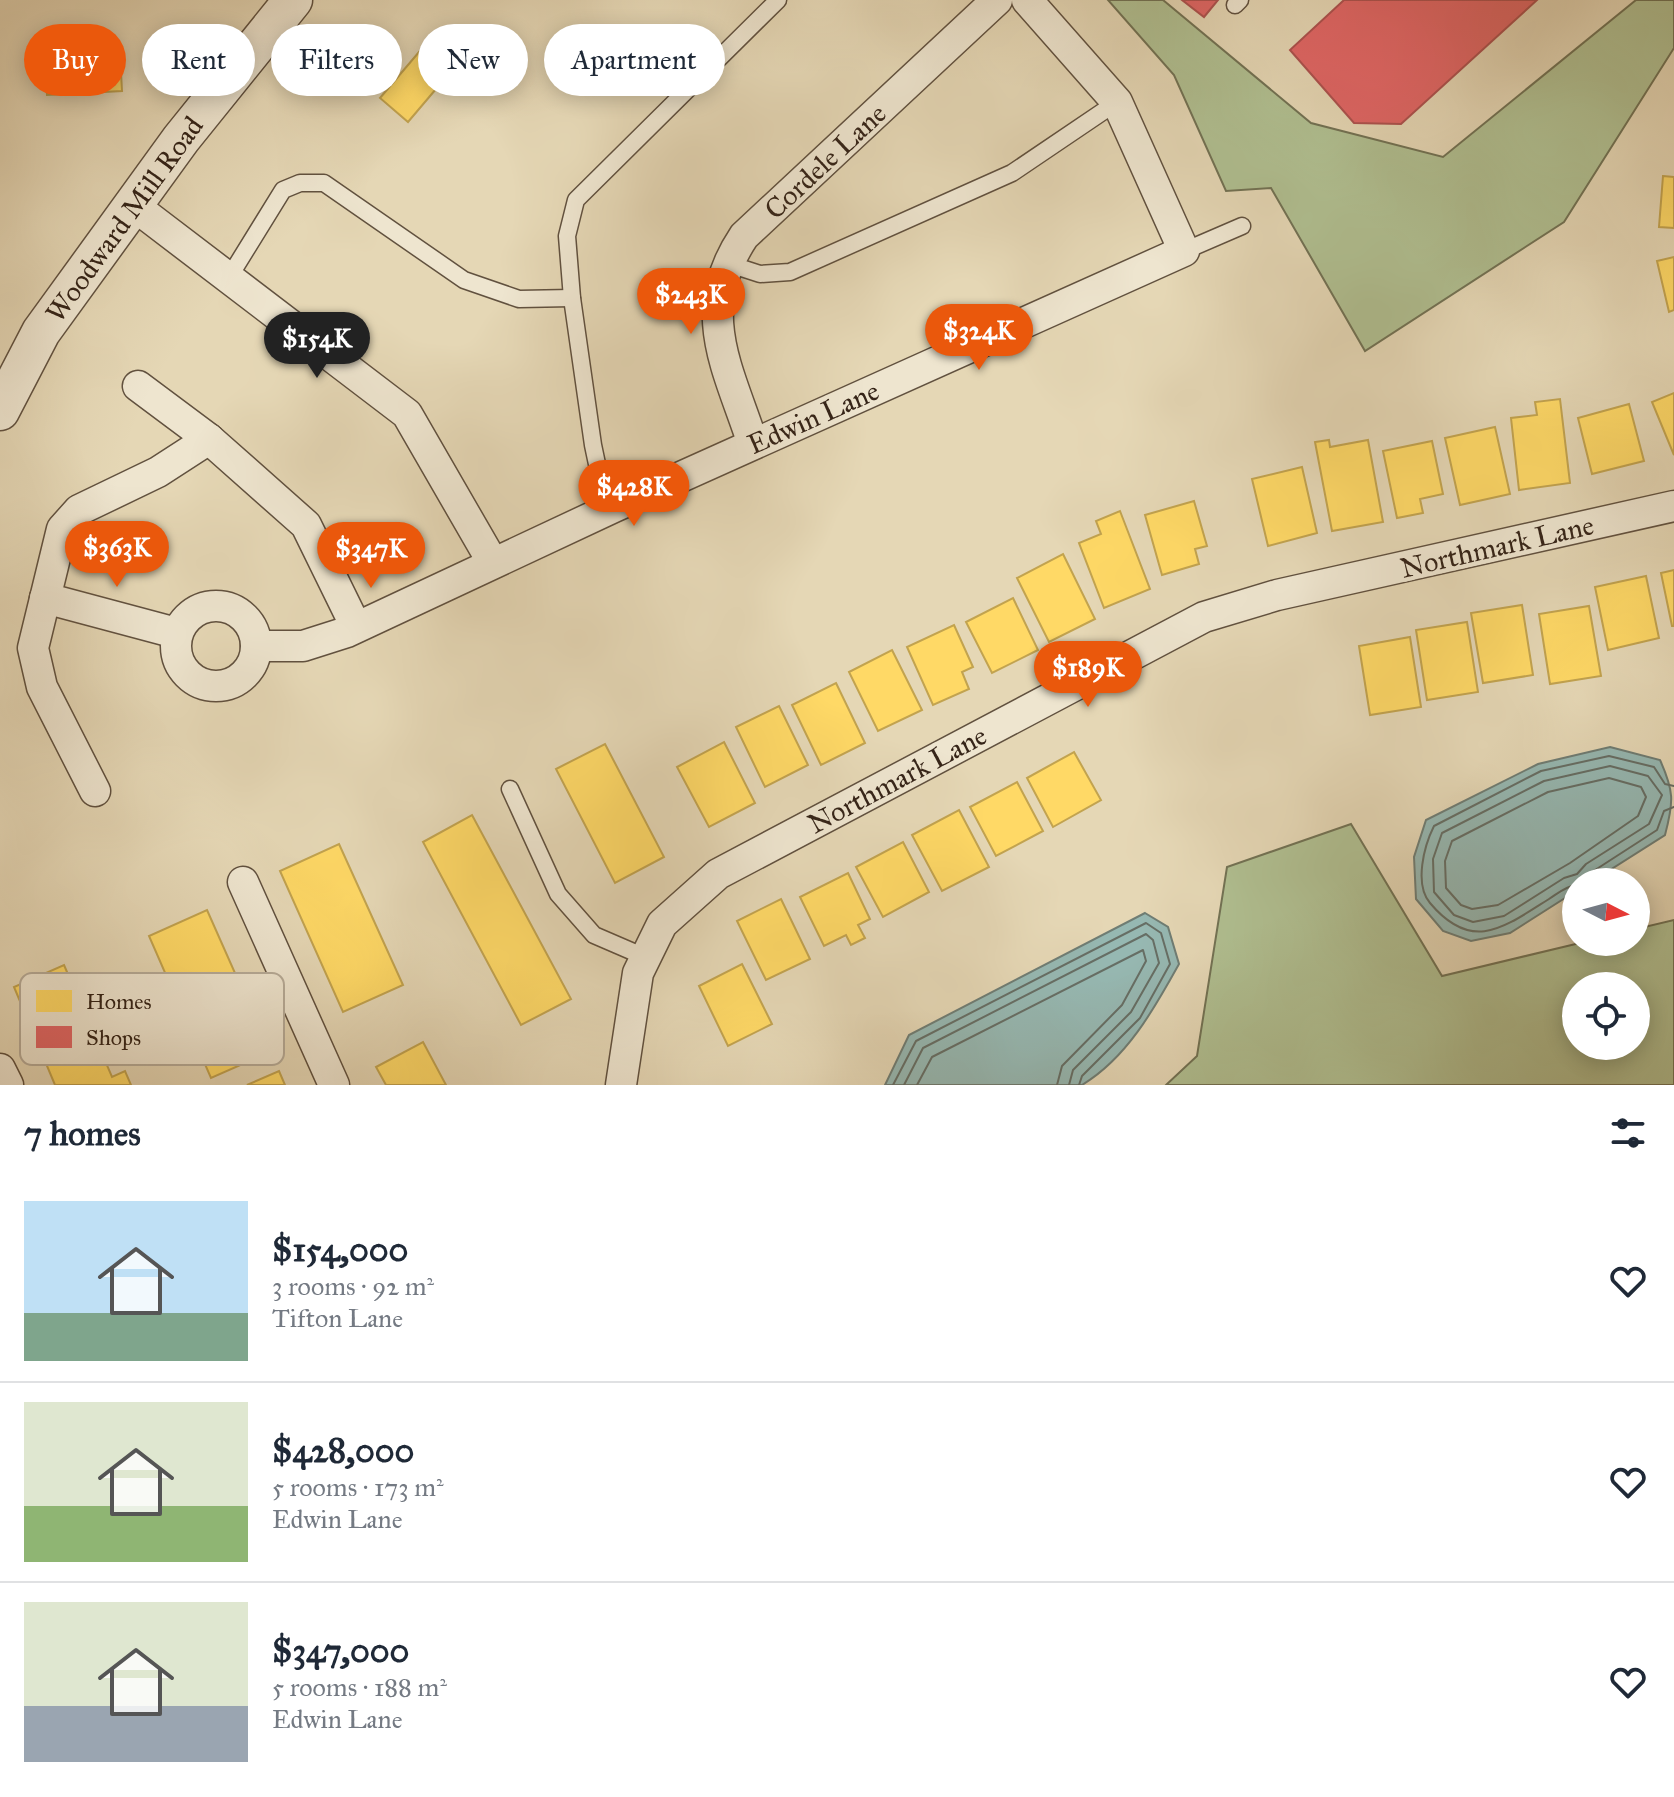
<!DOCTYPE html>
<meta charset="utf-8">
<style>
:root{--surface:#fff;--page:#f6f6f7;--text:#1f2937;--muted:#747a83;--line:#e0e1e3;--accent:#ea580c}
body{margin:0;font-family:"IM FELL Great Primer",serif;background:var(--page);color:var(--text);height:100vh;display:flex;flex-direction:column;font-size:30px;white-space:nowrap}
*{box-sizing:border-box;margin:0}
p{font-size:26px;color:var(--muted)}
.icon{flex:none;width:44px;height:44px;fill:none;stroke:currentColor;stroke-width:2;stroke-linecap:round;stroke-linejoin:round}
.map{position:relative;height:1085px;overflow:hidden}
.details{display:flex;flex-direction:column;background:var(--surface);flex:1}
.details>*{flex:none}
.top-card{position:absolute;left:24px;top:24px;width:800px;height:72px;display:flex;gap:16px}
.needle{width:52px;rotate:96deg}
.buttons{position:absolute;left:1562px;top:868px;display:grid;gap:16px}
.buttons a{display:grid;place-items:center;width:88px;height:88px;border-radius:50%;background:var(--surface);box-shadow:0 4px 20px #0003;font-size:40px}
.price{position:absolute;translate:-50% -68px;padding:0 18px;border-radius:28px;background:var(--accent);color:#fff;font-size:26px;line-height:52px;filter:drop-shadow(0 2px 4px #0008)}
.price::after{content:'';position:absolute;left:50%;top:48px;width:24px;height:18px;margin-left:-12px;background:inherit;clip-path:polygon(0 0,100% 0,50% 100%)}
.price.active{background:#222;color:#fff}
ul{padding:0;list-style:none}
li{display:flex;align-items:center;gap:24px;height:200px;padding:0 24px}
li+li{border-top:2px solid var(--line)}
li span{display:grid;place-items:center;flex:none;width:224px;height:160px;border-radius:0px;color:#555}
li>.icon{margin-inline-start:auto}
span .icon{width:96px;height:96px;fill:#fffc;stroke-width:1}
li b{font-size:34px}
h2{display:flex;justify-content:space-between;align-items:center;height:96px;padding:0 24px;font-size:34px}
.pill{padding:0 28px;border-radius:36px;background:var(--surface);box-shadow:0 4px 20px #0003;font-size:28px;line-height:72px}
.pill.active{background:var(--accent);color:#fff}
.map>svg:first-child{display:block}
</style>
<div class="map">
<svg width="1674" height="1085" viewBox="0 0 1674 1085">
<rect width="100%" height="100%" fill="#e5d7b5"/>
<filter id="stains"><feTurbulence type="fractalNoise" baseFrequency=".0025" numOctaves="4"/><feColorMatrix values="0 0 0 0 .2 0 0 0 0 .09 0 0 0 0 .02 0 0 0 .5 -.17"/></filter>
<radialGradient id="worn" r=".72"><stop offset=".6" stop-color="#630" stop-opacity="0"/><stop offset="1" stop-color="#630" stop-opacity=".3"/></radialGradient>
<g fill="#b0bf91" stroke="#727254" stroke-width="2" fill-rule="evenodd">
<polygon points="1108,0 1163,0 1311,123 1443,157 1636,0 1674,0 1674,48 1564,222 1365,351 1271,188 1226,191 1174,75"/>
<path d="M1351,824L1442,976L1584,942H1636V929L1674,920V1085H1166L1197,1056L1227,867ZM1576,986H1636V1046H1576Z"/>
</g>
<g fill="#96b8b2" stroke="#6f7d74" stroke-width="2">
<path d="M1610,747L1660,760C1674,791 1674,801 1665,835L1591,882H1576V891L1510,933L1471,941L1443,931L1416,899L1414,857L1426,820L1538,764Z"/>
<path d="M1145,913L1168,927L1179,964C1154,1009 1127,1058 1082,1085H885L909,1035Z"/>
</g>
<g fill="#ffd966" stroke="#c2a34f" stroke-width="2">
<polygon points="93,49 94,74 121,72 122,91 47,95 44,53"/>
<polygon points="419,52 447,76 408,122 380,98"/>
<polygon points="1663,176 1674,177 1674,228 1659,227"/>
<polygon points="1674,257 1674,310 1669,312 1657,261"/>
<polygon points="1674,393 1674,455 1652,402"/>
<polygon points="1560,399 1570,483 1519,490 1511,418 1537,415 1535,402"/>
<polygon points="1629,404 1644,461 1592,474 1578,418"/>
<polygon points="1495,427 1510,494 1460,505 1445,438"/>
<polygon points="1329,440 1330,447 1368,440 1383,522 1332,531 1315,442"/>
<polygon points="1432,441 1443,494 1420,499 1423,513 1397,518 1383,451"/>
<polygon points="1302,467 1317,533 1268,546 1252,479"/>
<polygon points="1194,501 1207,546 1195,549 1199,564 1162,575 1145,515"/>
<polygon points="1120,511 1150,589 1104,608 1079,543 1101,534 1096,521"/>
<polygon points="1063,554 1095,619 1049,642 1017,578"/>
<polygon points="1674,570 1674,626 1672,626 1661,573"/>
<polygon points="1646,576 1659,638 1608,650 1595,587"/>
<polygon points="1013,598 1038,650 992,673 966,622"/>
<polygon points="1522,605 1533,675 1483,683 1471,613"/>
<polygon points="1589,606 1601,676 1550,684 1539,614"/>
<polygon points="1467,622 1478,692 1427,700 1416,630"/>
<polygon points="954,625 973,667 962,672 969,689 933,705 907,647"/>
<polygon points="1410,637 1421,707 1370,715 1359,646"/>
<polygon points="892,650 922,710 878,731 849,672"/>
<polygon points="836,683 865,743 821,765 792,705"/>
<polygon points="779,706 808,765 765,787 736,727"/>
<polygon points="724,742 755,803 709,827 677,767"/>
<polygon points="605,744 664,857 615,883 556,769"/>
<polygon points="1074,752 1101,800 1053,827 1027,778"/>
<polygon points="1017,782 1043,831 996,856 970,807"/>
<polygon points="959,810 989,867 942,891 912,835"/>
<polygon points="472,815 571,999 521,1025 423,842"/>
<polygon points="903,842 929,892 883,917 856,867"/>
<polygon points="339,844 403,985 343,1012 280,871"/>
<polygon points="848,873 870,919 858,925 865,938 851,945 846,935 824,946 800,897"/>
<polygon points="781,899 810,959 766,980 737,921"/>
<polygon points="207,910 270,1052 211,1078 149,936"/>
<polygon points="742,964 772,1024 728,1046 699,986"/>
<polygon points="64,965 112,1077 125,1071 131,1085 55,1085 14,987"/>
<polygon points="423,1042 446,1085 386,1085 376,1067"/>
<polygon points="279,1071 285,1085 247,1085"/>
</g>
<g fill="#e06666" stroke="#ad524f" stroke-width="2">
<polygon points="1182,0 1218,0 1204,17"/>
<polygon points="1344,0 1537,0 1401,124 1354,123 1290,50"/>
</g>
<g fill="none" stroke-linecap="round" stroke-linejoin="round">
<g stroke="#666e65" stroke-width="2">
<polygon points="1610,766 1648,776 1662,795 1649,824 1586,864 1577,874 1564,878 1504,916 1473,922 1454,915 1434,892 1433,859 1442,833 1544,781"/>
<polygon points="1609,778 1641,787 1646,797 1638,816 1570,863 1498,905 1472,909 1461,905 1446,888 1445,861 1452,841 1548,792"/>
<polyline points="1588,882 1592,872 1657,830 1664,811 1674,807"/>
<path d="M1576,885C1566,886 1557,894 1549,899C1503,928 1472,953 1430,903C1414,884 1424,846 1434,826L1541,771L1609,756L1654,767L1665,784L1674,786"/>
<polyline points="893,1085 916,1041 1146,923 1161,933 1170,964 1140,1018 1082,1076 1079,1085"/>
<polyline points="904,1085 923,1048 1146,934 1153,940 1159,963 1131,1012 1073,1070 1069,1085"/>
<polyline points="917,1085 932,1057 1143,950 1146,961 1122,1005 1062,1066 1057,1085"/>
</g>
<g stroke="#61513f" stroke-width="19">
<g id="service">
<polyline points="1235,5 1240,0"/>
<polyline points="1184,251 1242,226"/>
<polyline points="726,263 760,274 790,272 1012,173 1117,102"/>
<polyline points="228,279 283,190 300,183 324,183 464,280 519,299 572,298"/>
<polyline points="614,507 601,483 593,445 572,298 567,236 576,200 778,0"/>
<polyline points="510,789 558,894 594,935 645,957"/>
</g>
</g>
<g stroke="#61513f" stroke-width="33">
<g id="minor">
<polyline points="133,205 407,414 493,563"/>
<polyline points="138,386 209,439 306,525 356,627"/>
<path d="M753,444C728,367 693,312 744,236L997,0"/>
<polyline points="45,598 176,633"/>
<circle cx="216" cy="646" r="40"/>
<polyline points="256,646 303,646 347,632 614,507 1184,251 1117,102 1027,0"/>
<polyline points="95,791 42,687 33,648 62,529 79,510 158,472 209,439"/>
<polyline points="243,882 334,1085"/>
<polyline points="0,1069 8,1085"/>
<polyline points="621,1085 638,973 662,924 718,874 1204,617 1277,595 1674,506"/>
</g>
</g>
<g stroke="#61513f" stroke-width="41">
<polyline id="tertiary" points="0,411 41,332 181,139 293,0"/>
</g>
<use href="#service" stroke="#eee5cf" stroke-width="16"/>
<use href="#minor" stroke="#eee5cf" stroke-width="30"/>
<use href="#tertiary" stroke="#eee5cf" stroke-width="38"/>
</g>
<g text-anchor="middle" stroke-width="8" stroke-linejoin="round" paint-order="stroke">
<g font-size="28" fill="#352418" stroke="#eee5cf">
<text transform="translate(825 161) rotate(-43)" y="10">Cordele Lane</text>
<text transform="translate(124 219) rotate(-54)" y="10">Woodward Mill Road</text>
<text transform="translate(813 417) rotate(-24)" y="10">Edwin Lane</text>
<text transform="translate(1497 546) rotate(-13)" y="10">Northmark Lane</text>
<text transform="translate(897 779) rotate(-28)" y="10">Northmark Lane</text>
</g>
</g>
<rect x="20" y="973" width="264" height="92" rx="12" fill="#eee5cf" stroke="#b6ab98" stroke-width="2"/>
<rect x="36" y="990" width="36" height="22" fill="#ffd966"/>
<rect x="36" y="1026" width="36" height="22" fill="#e06666"/>
<g font-size="22" fill="#352418">
<text x="86" y="1009">Homes</text>
<text x="86" y="1045">Shops</text>
</g>
<rect width="100%" height="100%" filter="url(#stains)"/>
<rect width="100%" height="100%" fill="url(#worn)"/>
</svg>
<div class="buttons">
<a><svg class="needle" viewBox="-14 -14 28 28"><path d="M0-13l5 13h-10z" fill="#e53935"/><path d="M0 13l5-13h-10z" fill="#747a83"/></svg></a>
<a><svg class="icon" aria-label="locate" viewBox="0 0 24 24"><circle cx="12" cy="12" r="6"/><path d="M12 2v4M12 18v4M2 12h4M18 12h4"/></svg></a>
</div>
<b class="price" style="left:691px;top:336px">$243K</b>
<b class="price" style="left:979px;top:372px">$324K</b>
<b class="price active" style="left:317px;top:380px">$154K</b>
<b class="price" style="left:634px;top:528px">$428K</b>
<b class="price" style="left:117px;top:589px">$363K</b>
<b class="price" style="left:371px;top:590px">$347K</b>
<b class="price" style="left:1088px;top:709px">$189K</b>
<div class="top-card">
<a class="pill active">Buy</a>
<a class="pill">Rent</a>
<a class="pill">Filters</a>
<a class="pill">New</a>
<a class="pill">Apartment</a>
</div>
</div>
<section class="details">
<h2>7 homes<svg class="icon" aria-label="filters" viewBox="0 0 24 24"><path d="M4 7h16M4 17h16"/><circle cx="9" cy="7" r="2"/><circle cx="15" cy="17" r="2"/></svg></h2>
<ul>
<li><span style="background:linear-gradient(#bfe0f5 70%,#7fa58c 0)"><svg class="icon" aria-label="home" viewBox="0 0 24 24"><path d="M3 11l9-7 9 7M6 9v11h12V9"/></svg></span><div><b>$154,000</b><p>3 rooms · 92 m²</p><p>Tifton Lane</p></div><svg class="icon" aria-label="heart" viewBox="0 0 24 24"><path d="M12 20l-8-8c-3-5 5-10 8-4 3-6 11-1 8 4z"/></svg></li>
<li><span style="background:linear-gradient(#dfe7d0 65%,#8fb573 0)"><svg class="icon" aria-label="home" viewBox="0 0 24 24"><path d="M3 11l9-7 9 7M6 9v11h12V9"/></svg></span><div><b>$428,000</b><p>5 rooms · 173 m²</p><p>Edwin Lane</p></div><svg class="icon" aria-label="heart" viewBox="0 0 24 24"><path d="M12 20l-8-8c-3-5 5-10 8-4 3-6 11-1 8 4z"/></svg></li>
<li><span style="background:linear-gradient(#dfe7d0 65%,#9aa5b1 0)"><svg class="icon" aria-label="home" viewBox="0 0 24 24"><path d="M3 11l9-7 9 7M6 9v11h12V9"/></svg></span><div><b>$347,000</b><p>5 rooms · 188 m²</p><p>Edwin Lane</p></div><svg class="icon" aria-label="heart" viewBox="0 0 24 24"><path d="M12 20l-8-8c-3-5 5-10 8-4 3-6 11-1 8 4z"/></svg></li>
</ul>
</section>
